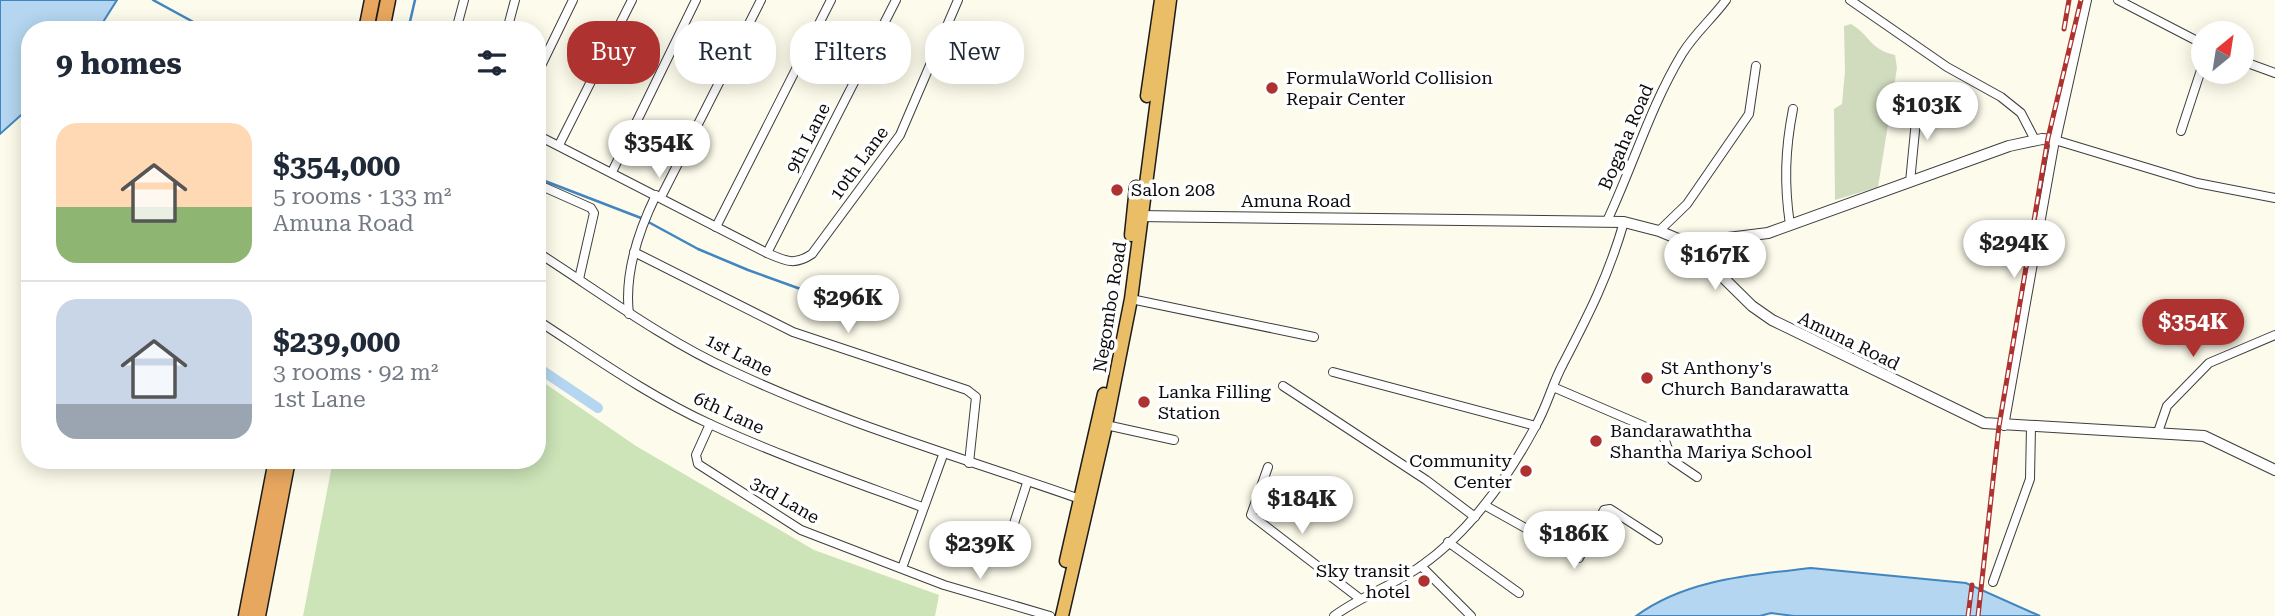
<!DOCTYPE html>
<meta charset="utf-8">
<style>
:root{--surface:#fff;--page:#f6f6f7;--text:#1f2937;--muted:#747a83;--line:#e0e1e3;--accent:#ae3330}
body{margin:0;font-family:"Roboto Serif",serif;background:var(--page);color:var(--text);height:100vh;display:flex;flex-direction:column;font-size:26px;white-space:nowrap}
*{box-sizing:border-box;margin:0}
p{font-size:23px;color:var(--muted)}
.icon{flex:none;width:38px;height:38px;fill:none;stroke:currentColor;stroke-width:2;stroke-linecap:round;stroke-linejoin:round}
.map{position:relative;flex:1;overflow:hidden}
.sheet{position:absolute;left:21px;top:21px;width:525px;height:448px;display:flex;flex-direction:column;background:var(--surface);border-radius:28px;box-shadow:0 4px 18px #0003}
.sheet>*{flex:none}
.hud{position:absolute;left:567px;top:21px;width:665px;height:63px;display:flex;gap:14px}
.needle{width:46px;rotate:30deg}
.controls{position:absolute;left:2191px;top:21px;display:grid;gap:14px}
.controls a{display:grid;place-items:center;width:63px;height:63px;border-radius:50%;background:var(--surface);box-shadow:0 4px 18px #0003;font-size:35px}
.price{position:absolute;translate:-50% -60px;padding:0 16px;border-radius:24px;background:#fff;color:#222;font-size:23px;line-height:46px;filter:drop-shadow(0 2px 4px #0008)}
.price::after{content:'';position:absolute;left:50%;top:42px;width:21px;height:16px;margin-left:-10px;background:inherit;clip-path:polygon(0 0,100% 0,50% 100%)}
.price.active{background:var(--accent);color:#fff}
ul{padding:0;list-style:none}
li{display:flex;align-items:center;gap:21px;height:175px;padding:0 35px}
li+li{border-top:2px solid var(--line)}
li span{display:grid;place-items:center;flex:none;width:196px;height:140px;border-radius:21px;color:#555}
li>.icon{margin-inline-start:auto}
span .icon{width:84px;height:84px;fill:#fffc;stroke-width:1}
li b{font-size:30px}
h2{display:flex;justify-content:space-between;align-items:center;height:84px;padding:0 35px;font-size:30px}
.tag{padding:0 24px;border-radius:28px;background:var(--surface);box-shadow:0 4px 18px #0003;font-size:24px;line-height:63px}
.tag.active{background:var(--accent);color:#fff}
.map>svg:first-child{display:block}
</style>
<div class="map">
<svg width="2275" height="616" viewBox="0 0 2275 616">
<rect width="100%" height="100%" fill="#fdfbeb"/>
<polygon fill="#cce4b8" points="537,378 636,446 814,550 939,595 935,616 303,616 333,460 537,460"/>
<path fill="#d1dcbf" d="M1851,24C1871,36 1869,49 1895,55L1897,68L1878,187L1835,200L1834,109L1842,104L1845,71L1844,26Z"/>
<g fill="#b4d6f0" stroke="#4185c1" stroke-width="2">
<polygon points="0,0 117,0 98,30 30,30 30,107 0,134"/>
<path d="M1811,568L1966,583L2040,616H1794L1771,613L1760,616H1636C1686,579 1751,575 1811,568Z"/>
</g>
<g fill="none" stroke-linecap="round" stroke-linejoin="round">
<g stroke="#4185c1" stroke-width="2.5">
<polyline points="153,0 208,30"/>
<polyline points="408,30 415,0"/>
<polyline points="537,178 641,218 698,249 748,270 856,309"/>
</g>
<polyline stroke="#b4d6f0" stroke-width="10" points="537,367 598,408"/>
<g stroke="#3e3e3e" stroke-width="10">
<g id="minor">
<polyline points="1850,0 1947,67 2001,97 2021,113 2035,140"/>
<polyline points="2118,0 2203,44"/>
<polyline points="456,30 464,0"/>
<polyline points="507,30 515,0"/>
<polyline points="2242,61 2275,73"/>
<polyline points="537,74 573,0"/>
<polyline points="2181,131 2203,64"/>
<path d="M537,135L767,253C786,261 794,266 812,254L900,135L958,0"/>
<polyline points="559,145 632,0"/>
<polyline points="612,172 696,0"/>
<polyline points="1910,182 1918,100"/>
<polyline points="537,184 591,208 594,213 579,279"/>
<polyline points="661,197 761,0"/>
<path d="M1607,221C1633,166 1650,107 1682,54C1694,34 1712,19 1726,0"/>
<path d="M1790,225C1784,184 1785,150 1793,109"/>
<polyline points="716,227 831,0"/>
<polyline points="1659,231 1687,204 1749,114 1756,66"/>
<path d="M537,252C601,293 662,339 732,371C845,424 963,458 1080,499"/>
<polyline points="634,252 793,332 967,390 976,397 969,463"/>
<polyline points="767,253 896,0"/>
<polyline points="1131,299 1314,337"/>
<path d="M629,314C624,273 638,232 656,195"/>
<path d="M537,320C594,357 650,397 712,425C780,456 852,481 922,507"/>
<polyline points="1333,372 1536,426"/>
<polyline points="1283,386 1426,480 1475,517"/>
<polyline points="1553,387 1653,430 1664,438 1672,460 1697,477"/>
<polyline points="710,424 696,455 698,464 801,530 944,585 1050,616"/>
<polyline points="1106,425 1174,440"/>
<polyline points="2004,426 2055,140 2197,183 2275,198"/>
<polyline points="2158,432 2167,406 2209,363 2275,335"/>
<polyline points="1268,467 1251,515 1359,598"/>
<polyline points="1486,506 1579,558 1604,510 1610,509 1658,540"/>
<polyline points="1010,536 1027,483"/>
<polyline points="1448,542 1519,593"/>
<polyline points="1421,566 1471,616"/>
<polyline points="902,568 943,455"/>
<polyline points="1993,582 2030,479 2031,426"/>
<path d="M1334,616C1361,596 1394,585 1421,566C1471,531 1507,479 1535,427C1547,407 1552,384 1563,364C1589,314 1608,277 1624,222"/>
</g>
</g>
<g stroke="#3e3e3e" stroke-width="12">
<g id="tertiary">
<polyline points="1137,216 1624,222 1659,231 1688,243 1752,306 1772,320 1984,423 2204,436 2275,470"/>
<polyline points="1688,243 1768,233 2009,146 2042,139 2055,140 2086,0"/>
</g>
</g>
<g stroke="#1c1c1c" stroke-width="15">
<g id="trunk">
<polyline points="1147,96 1161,0"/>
<polyline points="1131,235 1136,187"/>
<polyline points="1066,561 1104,394"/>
<polyline points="1062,616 1106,425 1131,299 1170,0"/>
</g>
</g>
<g stroke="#1c1c1c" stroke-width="17">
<g id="motorway">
<polyline points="366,30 372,0"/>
<polyline points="382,30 388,0"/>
<polyline points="246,616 276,460"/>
<polyline points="258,616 288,460"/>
</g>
</g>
<use href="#minor" stroke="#fff" stroke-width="8"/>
<use href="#tertiary" stroke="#fff" stroke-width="10"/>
<use href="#trunk" stroke="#eabe66" stroke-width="12"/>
<use href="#motorway" stroke="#e8a75f" stroke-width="14"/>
<g stroke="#ae3330" stroke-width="5">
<g id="rail">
<polyline points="2064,29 2069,0"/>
<polyline points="1968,616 1972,585"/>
<polyline points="1978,616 1999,426 2048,138 2081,0"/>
</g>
</g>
<use href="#rail" stroke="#fff" stroke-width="2.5" stroke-dasharray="8" stroke-linecap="butt"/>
</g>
<g fill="#ae3330" stroke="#fff" stroke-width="2.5">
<circle cx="1272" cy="88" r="7"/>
<circle cx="1117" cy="190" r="7"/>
<circle cx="1647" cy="378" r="7"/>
<circle cx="1144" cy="402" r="7"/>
<circle cx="1596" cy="441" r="7"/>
<circle cx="1526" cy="471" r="7"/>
<circle cx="1424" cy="581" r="7"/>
</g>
<g text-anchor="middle" stroke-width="7" stroke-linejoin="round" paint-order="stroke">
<g font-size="18" fill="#0b0b0b" stroke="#fff" text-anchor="start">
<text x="1286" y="84">FormulaWorld Collision<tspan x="1286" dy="21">Repair Center</tspan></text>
<text x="1131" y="196">Salon 208</text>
<text x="1661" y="374">St Anthony's<tspan x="1661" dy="21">Church Bandarawatta</tspan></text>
<text x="1158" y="398">Lanka Filling<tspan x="1158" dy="21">Station</tspan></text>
<text x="1610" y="437">Bandarawaththa<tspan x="1610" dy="21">Shantha Mariya School</tspan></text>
<text x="1512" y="467" text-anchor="end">Community<tspan x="1512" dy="21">Center</tspan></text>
<text x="1410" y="577" text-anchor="end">Sky transit<tspan x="1410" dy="21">hotel</tspan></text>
</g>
<g font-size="18" fill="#0b0b0b" stroke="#fff">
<text transform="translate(1626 137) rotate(-67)" y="6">Bogaha Road</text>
<text transform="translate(808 138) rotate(-63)" y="6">9th Lane</text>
<text transform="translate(859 163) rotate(-54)" y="6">10th Lane</text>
<text x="1296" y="207">Amuna Road</text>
<text transform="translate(1110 307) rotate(-81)" y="6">Negombo Road</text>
<text transform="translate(1849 341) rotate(26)" y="6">Amuna Road</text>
<text transform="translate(739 355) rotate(27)" y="6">1st Lane</text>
<text transform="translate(729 413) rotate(25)" y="6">6th Lane</text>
<text transform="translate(785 500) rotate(30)" y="6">3rd Lane</text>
</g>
</g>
</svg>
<div class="controls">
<a><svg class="needle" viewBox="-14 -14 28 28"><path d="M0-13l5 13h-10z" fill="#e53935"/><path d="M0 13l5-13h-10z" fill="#747a83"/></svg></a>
</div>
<b class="price" style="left:1927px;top:142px">$103K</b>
<b class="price" style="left:659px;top:180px">$354K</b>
<b class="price" style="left:2014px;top:280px">$294K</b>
<b class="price" style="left:1715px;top:292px">$167K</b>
<b class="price" style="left:848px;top:335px">$296K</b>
<b class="price active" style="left:2193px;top:359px">$354K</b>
<b class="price" style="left:1302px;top:536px">$184K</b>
<b class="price" style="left:1574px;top:571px">$186K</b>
<b class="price" style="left:980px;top:581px">$239K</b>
<div class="hud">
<a class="tag active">Buy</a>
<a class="tag">Rent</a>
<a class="tag">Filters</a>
<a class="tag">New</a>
</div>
<section class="sheet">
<h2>9 homes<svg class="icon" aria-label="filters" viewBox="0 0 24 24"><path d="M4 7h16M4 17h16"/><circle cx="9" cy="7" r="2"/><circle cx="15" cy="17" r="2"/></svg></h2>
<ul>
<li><span style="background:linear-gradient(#ffd9b3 60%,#8fb573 0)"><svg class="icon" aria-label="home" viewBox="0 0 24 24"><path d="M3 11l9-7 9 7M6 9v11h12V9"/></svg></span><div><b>$354,000</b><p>5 rooms · 133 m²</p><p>Amuna Road</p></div></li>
<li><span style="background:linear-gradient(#c9d6e8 75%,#9aa5b1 0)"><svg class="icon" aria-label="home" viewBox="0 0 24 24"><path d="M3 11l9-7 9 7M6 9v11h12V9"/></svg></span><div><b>$239,000</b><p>3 rooms · 92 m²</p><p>1st Lane</p></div></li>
</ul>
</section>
</div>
